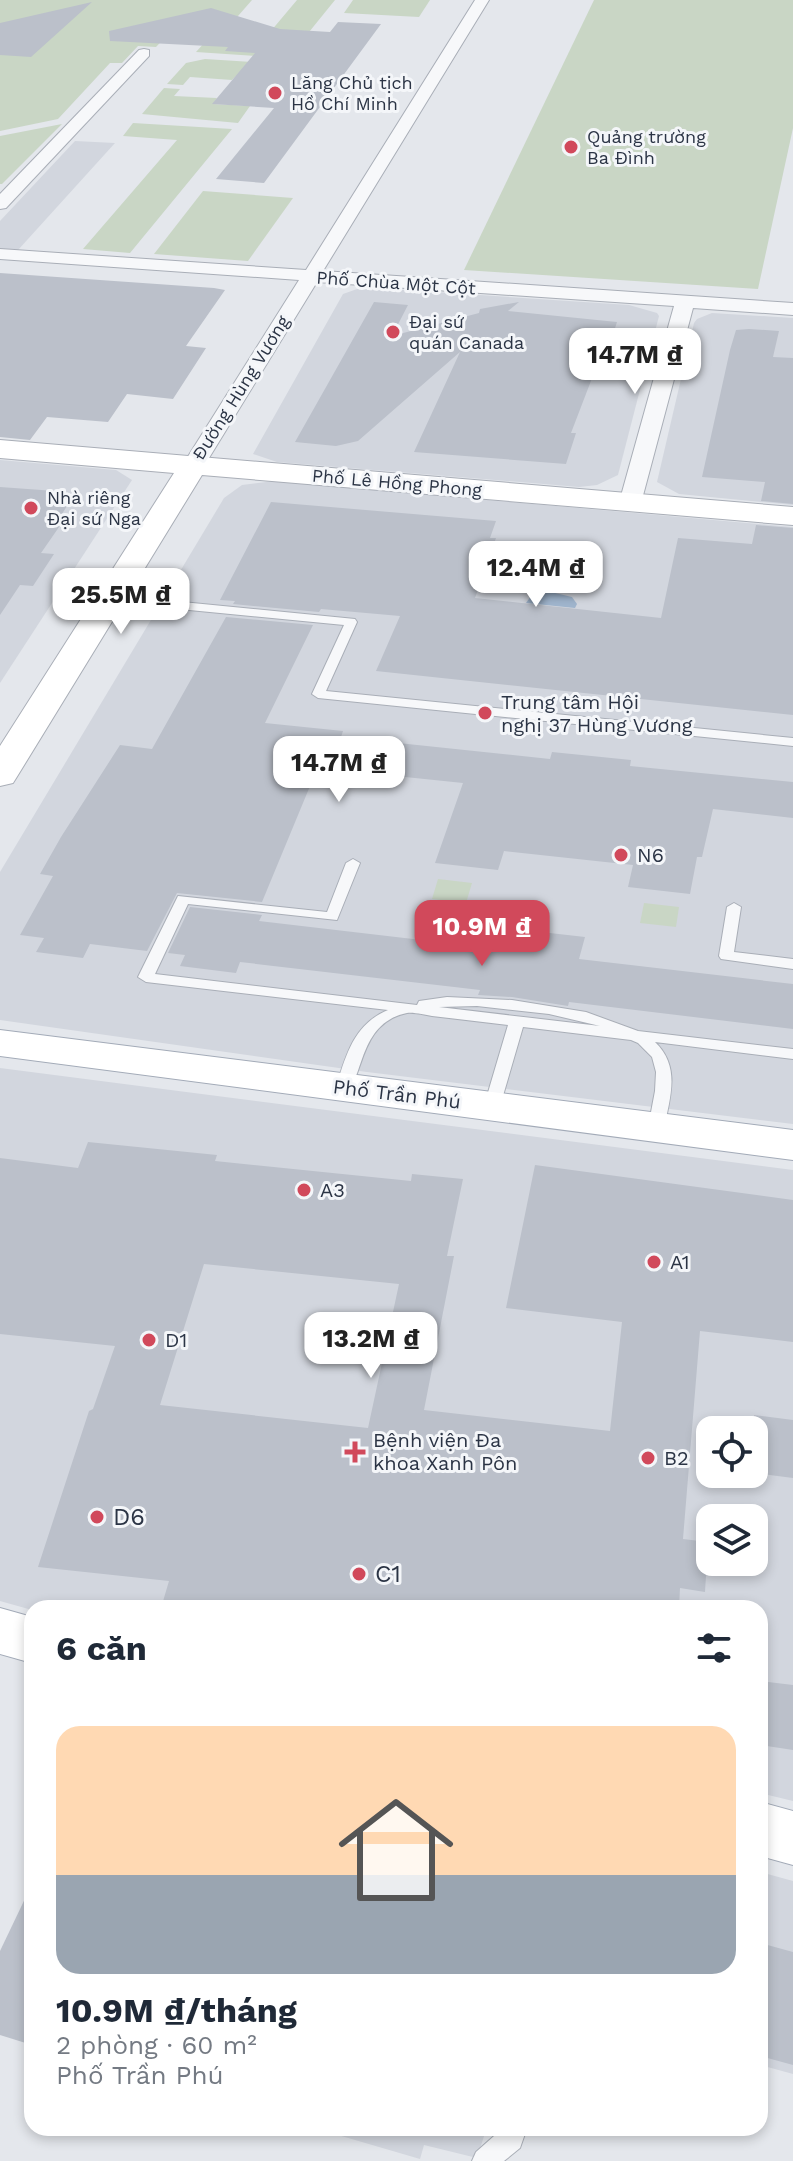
<!DOCTYPE html>
<html lang="vi">
<meta charset="utf-8">
<style>
:root{--surface:#fff;--page:#f2f2f3;--text:#1f2937;--muted:#747a83;--accent:#d1495b}
body{margin:0;font-family:"Work Sans",sans-serif;background:var(--page);color:var(--text);height:100vh;display:flex;flex-direction:column;font-size:30px;white-space:nowrap}
*{box-sizing:border-box;margin:0}
p{font-size:26px;color:var(--muted)}
.icon{flex:none;width:44px;height:44px;fill:none;stroke:currentColor;stroke-width:2;stroke-linecap:round;stroke-linejoin:round}
.map{position:relative;flex:1;overflow:hidden}
.sheet{position:absolute;left:24px;top:1600px;width:744px;height:536px;display:flex;flex-direction:column;background:var(--surface);border-radius:24px;box-shadow:0 4px 12px #0003}
.sheet>*{flex:none}
.tools{position:absolute;left:696px;top:1416px;display:grid;gap:16px}
.tools a{display:grid;place-items:center;width:72px;height:72px;border-radius:16px;background:var(--surface);box-shadow:0 4px 12px #0003;font-size:40px}
.price{position:absolute;translate:-50% -68px;padding:0 18px;border-radius:16px;background:#fff;color:#222;font-size:26px;line-height:52px;filter:drop-shadow(0 2px 4px #0008)}
.price::after{content:'';position:absolute;left:50%;top:48px;width:24px;height:18px;margin-left:-12px;background:inherit;clip-path:polygon(0 0,100% 0,50% 100%)}
.price.current{background:var(--accent);color:#fff}
ul{padding:0;list-style:none}
li{display:grid;align-content:center;gap:16px;height:424px;padding:0 32px}
li span{display:grid;place-items:center;height:248px;border-radius:24px;color:#555}
li>.icon{margin-inline-start:auto}
span .icon{width:144px;height:144px;fill:#fffc;stroke-width:1}
li b{font-size:34px}
h2{display:flex;justify-content:space-between;align-items:center;height:96px;padding:0 32px;font-size:34px}
.map>svg:first-child{display:block}
</style>
<div class="map">
<svg width="793" height="2161" viewBox="0 0 793 2161">
<rect width="100%" height="100%" fill="#e4e7ec"/>
<g fill="#d2d6de" fill-rule="evenodd">
<polygon points="75,141 115,143 18,250 0,249 0,221"/>
<polygon points="375,288 629,305 657,313 659,316 618,475 597,485 579,487 277,462 253,454 343,294 360,288"/>
<polygon points="712,313 793,318 793,505 679,494 657,482 694,323 697,319"/>
<polygon points="0,460 116,470 132,480 0,683"/>
<polygon points="274,481 793,527 793,1124 367,1072 0,1020 0,872 224,498 242,485"/>
<path d="M0,1068L793,1170V1801L760,1793V1608L32,1610L0,1601ZM710,1430H754V1474H710ZM710,1518H754V1562H710Z"/>
<polygon points="760,1872 793,1881 793,2074 760,2065"/>
<polygon points="314,2128 504,2128 502,2137 485,2133 477,2158 424,2145 420,2159"/>
</g>
<g fill="#c9d6c5">
<polygon points="0,0 252,0 224,32 172,30 156,47 138,46 122,63 110,63 58,119 0,131"/>
<polygon points="297,0 335,0 288,58 196,52 206,41 260,44"/>
<polygon points="353,0 430,0 419,17 344,13"/>
<polygon points="594,0 793,0 793,128 758,289 464,270"/>
<polygon points="205,59 283,64 236,76 232,80 190,77 183,85 167,84 186,63"/>
<polygon points="164,88 180,89 174,96 217,98 213,104 250,106 238,123 142,114"/>
<polygon points="133,123 232,129 130,253 83,249 177,140 123,136"/>
<polygon points="62,124 2,184 0,184 0,136"/>
<polygon points="203,191 293,198 248,261 154,254"/>
<polygon points="438,879 472,883 466,903 432,899"/>
<polygon points="644,903 679,907 676,927 640,923"/>
</g>
<polygon fill="#9fb4cc" points="551,592 572,597 577,604 575,608 526,603 531,596"/>
<g fill="#bbc0ca" fill-rule="evenodd">
<polygon points="92,2 31,57 0,55 0,23"/>
<polygon points="211,8 280,29 330,32 338,22 381,24 264,183 216,179 274,108 212,104 255,53 225,51 228,47 110,41 109,31"/>
<polygon points="0,273 214,288 225,290 186,346 206,348 173,399 127,394 108,422 47,417 30,440 0,437"/>
<polygon points="374,302 408,305 392,336 479,313 480,309 519,302 508,311 617,322 602,368 594,373 571,433 576,433 566,464 414,452 460,352 358,441 336,446 295,442"/>
<polygon points="749,329 779,331 773,357 793,358 793,504 761,501 765,482 702,477 730,350 736,330"/>
<polygon points="0,487 69,492 67,495 74,495 60,517 66,517 41,553 54,554 33,586 20,585 0,615"/>
<polygon points="271,502 496,521 490,538 496,538 475,598 661,618 678,538 752,544 756,525 793,528 793,715 376,671 400,616 321,609 319,612 233,604 235,601 220,600"/>
<polygon points="226,617 313,625 265,723 343,731 341,737 550,759 552,752 631,760 630,766 793,782 793,818 713,809 702,857 697,857 690,894 628,887 633,865 504,851 498,870 435,863 463,783 328,769 326,775 315,774 262,902 177,893 147,951 90,944 83,958 36,952 44,938 20,935 53,876 40,874 61,837 120,745 152,749"/>
<polygon points="190,907 262,915 259,921 490,948 497,927 585,937 579,959 793,984 793,1029 569,1002 568,1006 512,997 478,995 480,990 240,962 236,973 180,966 185,955 168,953"/>
<path d="M88,1142L217,1155L215,1161L411,1181L412,1174L463,1179L447,1256H454L424,1410L610,1431L622,1322L506,1308L535,1165L793,1200V1342L700,1331L683,1539L708,1542L705,1592L680,1588L679,1608H161L169,1581L38,1567L89,1411L93,1409L115,1346L0,1334V1158L78,1168ZM204,1264L399,1284L368,1428L160,1405Z"/>
<polygon points="754,1415 793,1420 793,1478 754,1473"/>
<polygon points="760,1681 793,1685 793,1750 760,1745"/>
<polygon points="32,1884 32,2045 0,2035 0,1951"/>
<polygon points="760,1943 793,1952 793,2065 760,2056"/>
</g>
<g fill="none" stroke-linecap="round" stroke-linejoin="round">
<g stroke="#a9aeb7" stroke-width="2">
<g id="lane">
<polygon points="111,595 355,619 357,622 326,691 793,738 793,746 318,698 312,694 344,625 107,602 107,596"/>
<path d="M353,859L360,863L337,920L188,904L155,974L417,1005L419,1001L447,997L512,1000L586,1012L638,1031L793,1049V1059L655,1042C681,1067 670,1097 664,1128L656,1133L648,1128L655,1091L656,1072L652,1057L638,1043L631,1040L523,1027L500,1106L492,1111L484,1106L508,1025C483,1022 458,1019 432,1016C425,1015 414,1012 407,1013C356,1023 364,1086 344,1092L336,1087C346,1055 354,1024 388,1010L146,982L138,977L178,896L327,912L346,863ZM477,1006L549,1014L600,1026L439,1007Z"/>
<polygon points="734,903 741,907 734,952 793,959 793,969 721,959 719,956 727,907"/>
<polygon points="503,2128 527,2128 520,2148 504,2161 472,2161 476,2152"/>
</g>
</g>
<g stroke="#a9aeb7" stroke-width="2">
<g id="street">
<polygon points="475,0 489,0 323,271 793,303 793,315 693,308 641,503 630,510 619,503 674,306 317,282 201,471 185,471 182,466 299,280 0,259 0,249 306,270"/>
<polygon points="144,49 149,50 149,56 6,208 0,209 0,194 139,50"/>
</g>
</g>
<g stroke="#a9aeb7" stroke-width="2">
<polygon id="secondary" points="0,440 793,507 793,525 202,475 18,775 13,783 0,786 0,746 174,473 0,458"/>
</g>
<g stroke="#a3abb8" stroke-width="2">
<g id="primary">
<polygon points="0,1030 793,1130 793,1160 0,1056"/>
<polygon points="0,1608 32,1617 32,1663 0,1654"/>
<polygon points="760,1802 793,1811 793,1865 760,1856"/>
</g>
</g>
<use href="#lane" fill="#f7f8fa" fill-rule="evenodd"/>
<use href="#street" fill="#f7f8fa" fill-rule="evenodd"/>
<use href="#secondary" fill="#fff" fill-rule="evenodd"/>
<use href="#primary" fill="#fff" fill-rule="evenodd"/>
</g>
<g fill="#d1495b" stroke="#f4f6f9" stroke-width="3">
<circle cx="275" cy="93" r="8"/>
<circle cx="571" cy="147" r="8"/>
<circle cx="393" cy="332" r="8"/>
<circle cx="31" cy="508" r="8"/>
<circle cx="485" cy="713" r="8"/>
<circle cx="621" cy="855" r="8"/>
<circle cx="304" cy="1190" r="8"/>
<circle cx="654" cy="1262" r="8"/>
<circle cx="149" cy="1340" r="8"/>
<path d="M351 1440h8v8h8v8h-8v8h-8v-8h-8v-8h8z"/>
<circle cx="648" cy="1458" r="8"/>
<circle cx="97" cy="1517" r="8"/>
<circle cx="359" cy="1574" r="8"/>
</g>
<g text-anchor="middle" stroke-width="6" stroke-linejoin="round" paint-order="stroke">
<g font-size="18" fill="#2b3445" stroke="#f4f6f9" text-anchor="start">
<text x="291" y="89">Lăng Chủ tịch<tspan x="291" dy="21">Hồ Chí Minh</tspan></text>
<text x="587" y="143">Quảng trường<tspan x="587" dy="21">Ba Đình</tspan></text>
<text x="409" y="328">Đại sứ<tspan x="409" dy="21">quán Canada</tspan></text>
<text x="47" y="504">Nhà riêng<tspan x="47" dy="21">Đại sứ Nga</tspan></text>
</g>
<g font-size="18" fill="#2b3445" stroke="#f4f6f9">
<text transform="translate(396 283) rotate(4)" y="6">Phố Chùa Một Cột</text>
<text transform="translate(241 388) rotate(-58)" y="6">Đường Hùng Vương</text>
<text transform="translate(397 483) rotate(5)" y="6">Phố Lê Hồng Phong</text>
</g>
<g font-size="20" fill="#2b3445" stroke="#f4f6f9" text-anchor="start">
<text x="501" y="709">Trung tâm Hội<tspan x="501" dy="23">nghị 37 Hùng Vương</tspan></text>
<text x="637" y="862">N6</text>
<text x="320" y="1197">A3</text>
<text x="670" y="1269">A1</text>
<text x="165" y="1347">D1</text>
<text x="373" y="1447">Bệnh viện Đa<tspan x="373" dy="23">khoa Xanh Pôn</tspan></text>
<text x="664" y="1465">B2</text>
</g>
<g font-size="20" fill="#2b3445" stroke="#f4f6f9">
<text transform="translate(397 1094) rotate(7)" y="7">Phố Trần Phú</text>
</g>
<g font-size="24" fill="#2b3445" stroke="#f4f6f9" text-anchor="start">
<text x="113" y="1525">D6</text>
<text x="375" y="1582">C1</text>
</g>
</g>
</svg>
<div class="tools">
<a><svg class="icon" aria-label="locate" viewBox="0 0 24 24"><circle cx="12" cy="12" r="6"/><path d="M12 2v4M12 18v4M2 12h4M18 12h4"/></svg></a>
<a><svg class="icon" aria-label="layers" viewBox="0 0 24 24"><path d="M12 4l9 5-9 5-9-5zM3 14l9 5 9-5"/></svg></a>
</div>
<b class="price" style="left:635px;top:396px">14.7M ₫</b>
<b class="price" style="left:536px;top:609px">12.4M ₫</b>
<b class="price" style="left:121px;top:636px">25.5M ₫</b>
<b class="price" style="left:339px;top:804px">14.7M ₫</b>
<b class="price current" style="left:482px;top:968px">10.9M ₫</b>
<b class="price" style="left:371px;top:1380px">13.2M ₫</b>
<section class="sheet">
<h2>6 căn<svg class="icon" aria-label="filters" viewBox="0 0 24 24"><path d="M4 7h16M4 17h16"/><circle cx="9" cy="7" r="2"/><circle cx="15" cy="17" r="2"/></svg></h2>
<ul>
<li><span style="background:linear-gradient(#ffd9b3 60%,#9aa5b1 0)"><svg class="icon" aria-label="home" viewBox="0 0 24 24"><path d="M3 11l9-7 9 7M6 9v11h12V9"/></svg></span><div><b>10.9M ₫/tháng</b><p>2 phòng · 60 m²</p><p>Phố Trần Phú</p></div></li>
</ul>
</section>
</div>
